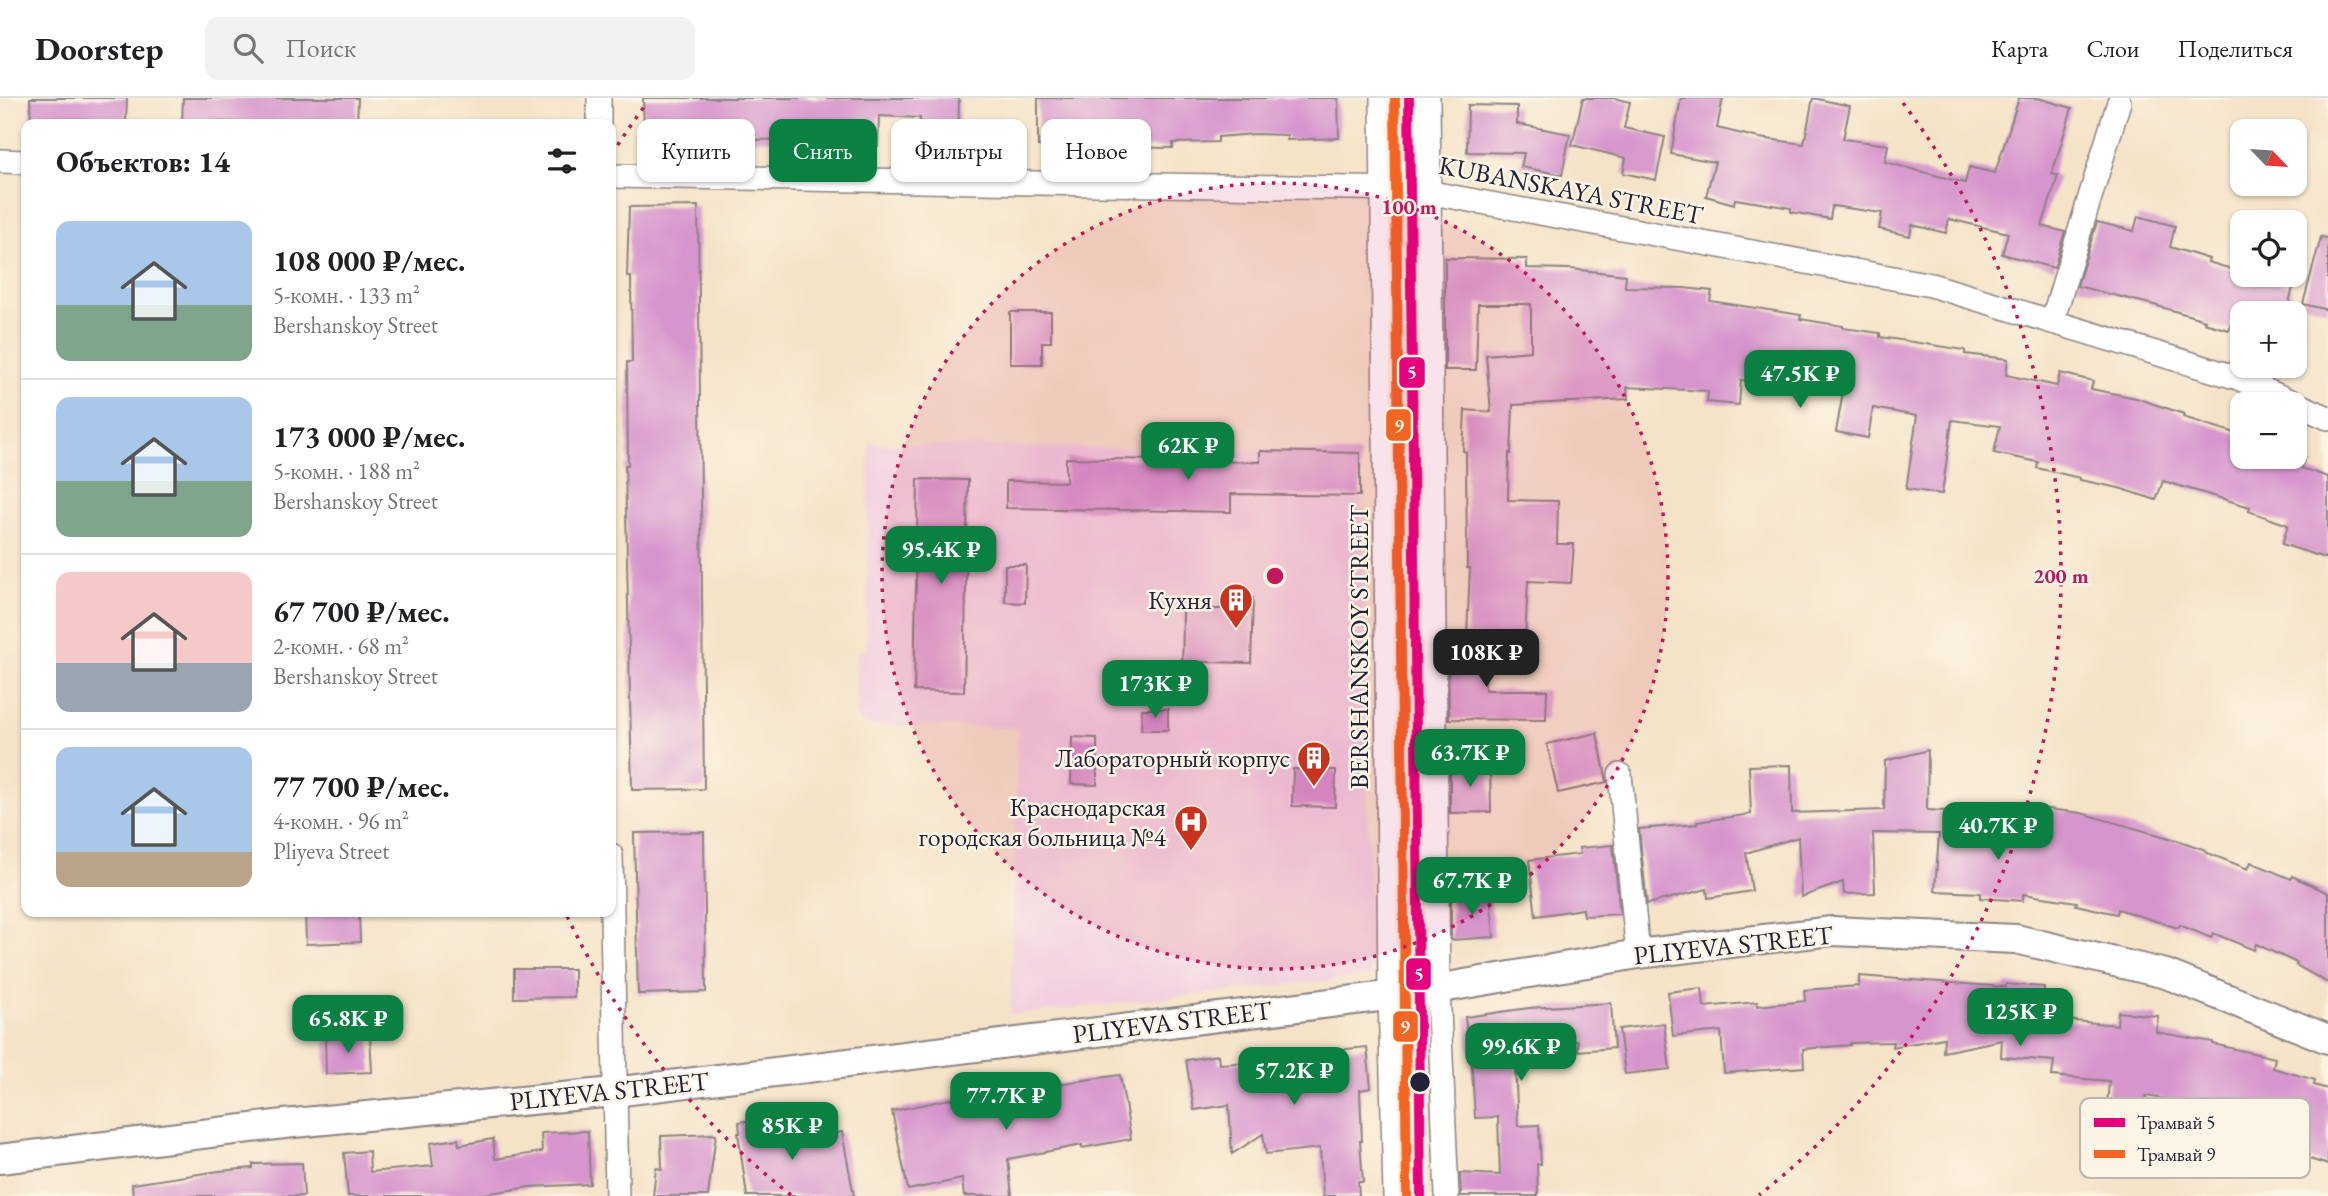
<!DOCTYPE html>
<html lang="ru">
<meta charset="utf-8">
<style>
:root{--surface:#fff;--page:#f2f2f2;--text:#202124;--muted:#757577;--line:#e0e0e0;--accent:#0b8043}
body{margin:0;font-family:"EB Garamond",serif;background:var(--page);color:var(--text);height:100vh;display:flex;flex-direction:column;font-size:26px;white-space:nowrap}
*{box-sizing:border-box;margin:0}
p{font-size:23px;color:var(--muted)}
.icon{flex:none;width:38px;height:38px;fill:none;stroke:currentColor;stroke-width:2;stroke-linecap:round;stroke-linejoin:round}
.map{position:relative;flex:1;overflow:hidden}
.details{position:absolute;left:21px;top:21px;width:595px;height:798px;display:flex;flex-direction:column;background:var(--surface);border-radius:14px;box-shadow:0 2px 5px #0004}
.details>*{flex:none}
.top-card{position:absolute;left:637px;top:21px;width:665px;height:63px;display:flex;gap:14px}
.needle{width:46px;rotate:115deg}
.tools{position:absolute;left:2230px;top:21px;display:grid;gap:14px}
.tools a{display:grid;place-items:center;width:77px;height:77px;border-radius:14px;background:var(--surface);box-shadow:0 2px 5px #0004;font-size:35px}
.price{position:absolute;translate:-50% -60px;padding:0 16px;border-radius:14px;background:var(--accent);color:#fff;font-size:23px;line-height:46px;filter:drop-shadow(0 2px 4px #0008)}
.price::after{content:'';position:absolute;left:50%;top:42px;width:21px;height:16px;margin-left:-10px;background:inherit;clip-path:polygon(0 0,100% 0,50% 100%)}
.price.selected{background:#222;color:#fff}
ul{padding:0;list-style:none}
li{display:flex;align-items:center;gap:21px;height:175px;padding:0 35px}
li+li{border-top:2px solid var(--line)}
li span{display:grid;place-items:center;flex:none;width:196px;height:140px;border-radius:14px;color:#555}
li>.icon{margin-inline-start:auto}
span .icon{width:84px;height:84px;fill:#fffc;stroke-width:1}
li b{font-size:30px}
h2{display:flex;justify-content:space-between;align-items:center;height:84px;padding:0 35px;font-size:30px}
.pill{padding:0 24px;border-radius:14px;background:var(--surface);box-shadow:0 2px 5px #0004;font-size:24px;line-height:63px}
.pill.selected{background:var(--accent);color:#fff}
header{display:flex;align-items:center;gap:42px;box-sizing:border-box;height:98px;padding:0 35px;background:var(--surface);border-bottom:2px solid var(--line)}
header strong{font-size:33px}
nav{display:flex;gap:38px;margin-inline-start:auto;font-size:24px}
.search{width:490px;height:63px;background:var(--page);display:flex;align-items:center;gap:18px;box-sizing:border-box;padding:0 24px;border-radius:14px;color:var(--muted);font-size:26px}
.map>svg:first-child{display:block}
</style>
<header>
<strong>Doorstep</strong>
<div class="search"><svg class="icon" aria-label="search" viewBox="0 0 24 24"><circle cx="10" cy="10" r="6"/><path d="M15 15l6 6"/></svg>Поиск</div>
<nav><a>Карта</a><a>Слои</a><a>Поделиться</a></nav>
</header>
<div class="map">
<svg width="2328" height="1098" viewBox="0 0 2328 1098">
<rect width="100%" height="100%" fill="#fcf5e5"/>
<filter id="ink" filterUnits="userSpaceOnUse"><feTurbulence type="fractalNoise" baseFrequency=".0143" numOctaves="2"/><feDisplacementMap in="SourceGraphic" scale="14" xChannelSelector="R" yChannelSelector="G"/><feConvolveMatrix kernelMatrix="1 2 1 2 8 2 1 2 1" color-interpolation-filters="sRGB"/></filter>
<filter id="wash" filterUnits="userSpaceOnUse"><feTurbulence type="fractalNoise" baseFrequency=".00686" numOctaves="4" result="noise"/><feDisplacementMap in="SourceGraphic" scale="28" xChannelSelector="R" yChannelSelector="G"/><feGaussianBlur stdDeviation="1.57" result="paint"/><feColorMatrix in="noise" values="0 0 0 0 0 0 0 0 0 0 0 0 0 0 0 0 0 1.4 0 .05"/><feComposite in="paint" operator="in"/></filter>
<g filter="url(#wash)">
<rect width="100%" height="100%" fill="#f5e3c8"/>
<polygon fill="#f2cfe1" points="869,346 1360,355 1371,878 1010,917 1018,630 865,627 856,618 857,553 866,553"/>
<g id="blocks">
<g fill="#d795cd">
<polygon points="30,0 127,0 126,26 83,26 83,21 31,23"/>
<polygon points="183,0 358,0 357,26 261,26 205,23 204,26 182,26"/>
<polygon points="643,0 959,0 958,49 920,48 920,20 879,18 878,48 849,48 849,40 751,42 751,39 644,39"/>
<polygon points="1038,0 1338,0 1339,40 1287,42 1287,37 1255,36 1218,39 1218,44 1173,45 1173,50 1038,48"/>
<polygon points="1583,0 1614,0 1630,4 1624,30 1665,39 1656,82 1623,75 1626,60 1572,47"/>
<polygon points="1681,0 1723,0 1717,30 1759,40 1804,46 1813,0 1850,8 1843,41 1888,47 1885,64 1965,85 1969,69 1995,75 2019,0 2038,0 2072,10 2052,76 2058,78 2042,128 2065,134 2054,170 2002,156 2008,135 1949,121 1946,135 1912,127 1910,138 1879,131 1882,115 1832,108 1830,121 1791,114 1791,110 1735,101 1734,106 1706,98 1715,64 1671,56"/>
<polygon points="1468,7 1517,8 1517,26 1570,36 1562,77 1521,69 1524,55 1467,54"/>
<polygon points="698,108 704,691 632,692 625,367 628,367 627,264 632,264 631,179 627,179 629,109"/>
<polygon points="2138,118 2175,128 2170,149 2209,161 2208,164 2242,174 2242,177 2250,177 2293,190 2286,215 2234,215 2229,232 2204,225 2205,222 2154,207 2077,188 2097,124 2134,133"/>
<polygon points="2321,139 2328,140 2328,212 2303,206"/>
<polygon points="1445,160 1527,161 1527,170 1571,171 1626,177 1625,189 1684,190 1712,193 1710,203 1801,217 1800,221 1843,228 1843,230 1880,235 1880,239 1965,252 1965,256 2008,261 2006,277 2057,288 2060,275 2093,283 2091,291 2136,300 2184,316 2183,319 2242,337 2242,359 2305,359 2301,370 2328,379 2328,461 2282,446 2288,427 2249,413 2250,409 2163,383 2156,402 2119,390 2080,382 2080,380 2037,370 2038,364 1994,355 2000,328 1952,322 1942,396 1906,391 1917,318 1873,310 1868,340 1836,334 1845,283 1792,275 1790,289 1741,282 1739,307 1707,304 1708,293 1627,289 1628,301 1513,307 1511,356 1509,355 1508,402 1558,403 1557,446 1574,446 1571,485 1528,483 1525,540 1467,537 1470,470 1467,470 1466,354 1463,353 1465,312 1491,314 1486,257 1531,253 1531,206 1478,206 1476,272 1445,272"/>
<polygon points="1010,214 1051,214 1051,244 1042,244 1042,266 1010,266"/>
<polygon points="1260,353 1360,355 1360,398 1231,396 1231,414 1006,410 1006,383 1066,384 1066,360 1260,364"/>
<polygon points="918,381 968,382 964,594 914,593"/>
<polygon points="1005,467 1026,467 1025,505 1005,504"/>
<polygon points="1221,500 1253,500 1251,565 1203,564 1202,590 1182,589 1183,511 1221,511"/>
<polygon points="1485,541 1485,592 1547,592 1546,622 1449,621 1448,542"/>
<polygon points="1142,611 1168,611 1168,632 1141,632"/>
<polygon points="1597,635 1607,684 1558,695 1547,646"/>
<polygon points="1072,639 1097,640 1097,687 1071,686"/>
<polygon points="1928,652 1927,712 1985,715 1985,712 2039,715 2039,710 2081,715 2180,743 2206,752 2205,754 2248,771 2251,764 2291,781 2292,778 2328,795 2328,885 2296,867 2297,865 2256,846 2254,852 2213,835 2211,840 2180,827 2178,830 2118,811 2117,816 2076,807 2077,804 2023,796 2023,803 1980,800 1980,795 1935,793 1939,736 1873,735 1875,795 1844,796 1843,784 1801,799 1798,739 1746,755 1752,793 1708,800 1707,791 1647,806 1639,731 1697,726 1697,724 1751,716 1749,668 1791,667 1792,715 1884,712 1885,663"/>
<polygon points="1490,666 1491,714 1450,715 1450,668"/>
<polygon points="1293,671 1336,672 1335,709 1292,708"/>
<polygon points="704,734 706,894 638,896 634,735"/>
<polygon points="1613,747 1620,816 1584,818 1583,811 1536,818 1529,762 1580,756 1579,750"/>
<polygon points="1490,795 1494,839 1451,842 1451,798"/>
<polygon points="305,814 359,814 360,844 306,846"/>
<polygon points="514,871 574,871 574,899 514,900"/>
<polygon points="1859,878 2006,889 2006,886 2044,889 2042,920 2117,927 2118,914 2158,918 2156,934 2213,944 2213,946 2275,960 2273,970 2315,982 2314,987 2328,991 2328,1067 2298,1057 2302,1044 2265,1035 2267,1026 2222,1017 2224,1011 2146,998 2143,1036 2105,1033 2109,983 2052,978 2054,963 2001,959 2002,942 1943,954 1944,940 1892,949 1893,944 1850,945 1850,947 1803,951 1804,969 1724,975 1721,933 1673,938 1668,894 1702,890 1704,909 1757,904 1757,908 1805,903 1804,892 1859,888"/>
<polygon points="1611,905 1614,950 1578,953 1578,943 1514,946 1518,1028 1539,1027 1541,1066 1537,1066 1538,1098 1461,1098 1460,1075 1500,1077 1498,1019 1475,1020 1471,953 1469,953 1465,919 1529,910"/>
<polygon points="1664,925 1670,971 1625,976 1619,931"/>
<polygon points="370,938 372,974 326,976 325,939"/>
<polygon points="1367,949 1371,990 1360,992 1362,1043 1360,1043 1363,1084 1358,1084 1359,1098 1323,1098 1320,1050 1266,1056 1263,1036 1232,1056 1229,1007 1194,1012 1186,962 1218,957 1219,966 1273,963 1325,957 1325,953"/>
<polygon points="1120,977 1131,1041 1082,1050 1082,1047 1008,1061 1012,1098 964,1098 962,1081 908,1092 892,1013 945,1002"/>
<polygon points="786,1017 790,1044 842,1034 854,1098 747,1098 738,1035 740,1035 739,1024"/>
<polygon points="588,1033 590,1086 529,1089 470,1098 348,1098 344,1055 369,1053 370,1074 433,1068 430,1045 458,1041 459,1047 493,1041 495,1061 542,1054 541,1035"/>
<polygon points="716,1036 708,1098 653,1098 656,1070 662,1071 661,1038"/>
<polygon points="302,1065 304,1098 133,1098 132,1086 219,1073 253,1070 253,1066"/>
</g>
</g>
</g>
<g filter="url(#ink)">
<use href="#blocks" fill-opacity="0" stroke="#8c8282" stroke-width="2"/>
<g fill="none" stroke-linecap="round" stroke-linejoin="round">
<g stroke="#8c8282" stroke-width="26">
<g id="minor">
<polyline points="599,0 599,26"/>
<polyline points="1382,0 1390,896 1395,1098"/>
<polyline points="1428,0 1438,889 1447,1098"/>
<polyline points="0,63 26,64"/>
<polyline points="611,78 1410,91 1931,187 2238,280 2328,320"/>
<polyline points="2052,224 2119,4"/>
<polyline points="1620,677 1638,856"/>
<polyline points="611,757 617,1098"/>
</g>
</g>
<g stroke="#8c8282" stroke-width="32">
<polyline id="tertiary" points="0,1061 284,1026 614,994 1419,894 1638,856 1832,833 2016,841 2166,876 2328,941"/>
</g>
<use href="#minor" stroke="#fff" stroke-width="23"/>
<use href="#tertiary" stroke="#fff" stroke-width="28"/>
<g stroke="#fcf5e5" stroke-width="16">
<polyline id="tram-1" points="1409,0 1421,1098"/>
</g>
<g stroke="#fcf5e5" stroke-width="16">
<polyline id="tram-2" points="1395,0 1407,1098"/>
</g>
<use href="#tram-1" stroke="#e5007d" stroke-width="10"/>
<use href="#tram-2" stroke="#f26522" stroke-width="10"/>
</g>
</g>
<circle cx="1275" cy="478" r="393" fill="#c2185b" fill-opacity=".12"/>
<g fill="none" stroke="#c2185b" stroke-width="3.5" stroke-dasharray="3.5 7">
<circle cx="1275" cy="478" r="393"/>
<path d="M791 1097A786 786 0 0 1 566 816M612 56A786 786 0 0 1 647 5M1903 5A786 786 0 0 1 1759 1097"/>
</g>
<defs>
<g id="building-pin" transform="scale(1.75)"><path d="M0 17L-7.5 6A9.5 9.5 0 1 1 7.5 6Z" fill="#c8321e" stroke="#fcf5e5"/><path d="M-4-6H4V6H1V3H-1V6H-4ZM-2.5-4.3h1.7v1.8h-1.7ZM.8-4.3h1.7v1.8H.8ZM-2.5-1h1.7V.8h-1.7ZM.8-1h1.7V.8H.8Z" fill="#fff"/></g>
<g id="hospital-pin" transform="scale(1.75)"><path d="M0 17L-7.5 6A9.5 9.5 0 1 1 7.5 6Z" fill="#c8321e" stroke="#fcf5e5"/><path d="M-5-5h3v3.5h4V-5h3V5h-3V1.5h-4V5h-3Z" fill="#fff"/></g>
</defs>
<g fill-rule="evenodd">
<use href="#building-pin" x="1236" y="502"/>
<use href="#building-pin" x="1314" y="660"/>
<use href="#hospital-pin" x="1191" y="724"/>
</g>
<circle fill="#22223b" stroke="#fcf5e5" stroke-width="2.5" cx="1420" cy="984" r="11"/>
<g text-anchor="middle" stroke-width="5" stroke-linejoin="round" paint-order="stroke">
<g font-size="26" fill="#22223b" stroke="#fcf5e5">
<text transform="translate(1571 92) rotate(11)" y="9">KUBANSKAYA STREET</text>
<text transform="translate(1359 549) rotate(-90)" y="9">BERSHANSKOY STREET</text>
<text transform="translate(1733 847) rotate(-6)" y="9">PLIYEVA STREET</text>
<text transform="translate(1172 924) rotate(-7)" y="9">PLIYEVA STREET</text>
<text transform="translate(609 993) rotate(-6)" y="9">PLIYEVA STREET</text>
</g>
<g font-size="26" fill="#22223b" stroke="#fcf5e5" text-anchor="end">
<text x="1212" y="511">Кухня</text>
<text x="1290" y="669">Лабораторный корпус</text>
<text x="1166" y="718">Краснодарская<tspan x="1166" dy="30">городская больница №4</tspan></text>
</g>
</g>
<rect x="2080" y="1000" width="230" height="80" rx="10" fill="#fcf5e5" stroke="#bbb6b2" stroke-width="2"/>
<rect x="2094" y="1020" width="31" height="9" fill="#e5007d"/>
<rect x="2094" y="1052" width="31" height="8" fill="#f26522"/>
<g font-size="19" fill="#22223b">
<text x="2137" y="1031">Трамвай 5</text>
<text x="2137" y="1063">Трамвай 9</text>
</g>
<circle cx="1275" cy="478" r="10" fill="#c2185b" stroke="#fcf5e5" stroke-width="3.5"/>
<g font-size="21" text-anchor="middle" font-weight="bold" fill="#c2185b" stroke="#fcf5e5" stroke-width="5" stroke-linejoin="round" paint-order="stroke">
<text x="1409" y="116">100 m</text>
<text x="2061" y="485">200 m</text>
</g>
<g stroke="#fcf5e5" stroke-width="2.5">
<rect x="1398" y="258" width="28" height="33" rx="7" fill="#e5007d"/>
<rect x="1385" y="310" width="27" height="34" rx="7" fill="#f26522"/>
<rect x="1405" y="859" width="27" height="34" rx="7" fill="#e5007d"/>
<rect x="1392" y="912" width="27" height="33" rx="7" fill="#f26522"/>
</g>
<g font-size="19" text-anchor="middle" font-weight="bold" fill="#fff">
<text x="1412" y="281">5</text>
<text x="1399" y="334">9</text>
<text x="1419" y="883">5</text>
<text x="1405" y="935">9</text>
</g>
</svg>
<div class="tools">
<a><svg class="needle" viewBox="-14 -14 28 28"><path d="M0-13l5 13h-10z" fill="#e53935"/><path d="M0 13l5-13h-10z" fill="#757577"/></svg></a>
<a><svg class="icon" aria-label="locate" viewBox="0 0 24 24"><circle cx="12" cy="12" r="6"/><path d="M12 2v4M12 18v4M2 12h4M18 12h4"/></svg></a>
<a>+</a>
<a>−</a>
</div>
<b class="price" style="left:1800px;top:312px">47.5K ₽</b>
<b class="price" style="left:1188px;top:384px">62K ₽</b>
<b class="price" style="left:941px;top:488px">95.4K ₽</b>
<b class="price selected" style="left:1486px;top:591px">108K ₽</b>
<b class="price" style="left:1155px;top:622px">173K ₽</b>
<b class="price" style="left:1470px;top:691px">63.7K ₽</b>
<b class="price" style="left:1998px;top:764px">40.7K ₽</b>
<b class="price" style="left:1472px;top:819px">67.7K ₽</b>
<b class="price" style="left:2020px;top:950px">125K ₽</b>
<b class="price" style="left:348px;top:957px">65.8K ₽</b>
<b class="price" style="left:1521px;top:985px">99.6K ₽</b>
<b class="price" style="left:1294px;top:1009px">57.2K ₽</b>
<b class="price" style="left:1006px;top:1034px">77.7K ₽</b>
<b class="price" style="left:792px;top:1064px">85K ₽</b>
<div class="top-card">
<a class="pill">Купить</a>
<a class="pill selected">Снять</a>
<a class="pill">Фильтры</a>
<a class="pill">Новое</a>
</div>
<section class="details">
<h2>Объектов: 14<svg class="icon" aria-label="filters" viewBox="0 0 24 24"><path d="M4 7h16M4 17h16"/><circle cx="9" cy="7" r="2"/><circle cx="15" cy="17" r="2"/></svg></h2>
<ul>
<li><span style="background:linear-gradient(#a9c7e8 60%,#7fa58c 0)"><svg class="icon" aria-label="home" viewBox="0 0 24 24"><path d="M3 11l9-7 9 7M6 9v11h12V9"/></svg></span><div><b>108 000 ₽/мес.</b><p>5-комн. · 133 m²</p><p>Bershanskoy Street</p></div></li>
<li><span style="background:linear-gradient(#a9c7e8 60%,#7fa58c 0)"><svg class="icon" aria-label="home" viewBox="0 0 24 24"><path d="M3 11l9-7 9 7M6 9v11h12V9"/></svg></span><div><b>173 000 ₽/мес.</b><p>5-комн. · 188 m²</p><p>Bershanskoy Street</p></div></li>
<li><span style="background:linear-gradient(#f6c9c9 65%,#9aa5b1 0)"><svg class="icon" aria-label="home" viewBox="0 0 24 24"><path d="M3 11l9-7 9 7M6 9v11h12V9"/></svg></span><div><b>67 700 ₽/мес.</b><p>2-комн. · 68 m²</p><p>Bershanskoy Street</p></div></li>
<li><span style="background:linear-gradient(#a9c7e8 75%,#b9a48a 0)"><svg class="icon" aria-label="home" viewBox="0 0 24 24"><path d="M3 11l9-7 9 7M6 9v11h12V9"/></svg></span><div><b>77 700 ₽/мес.</b><p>4-комн. · 96 m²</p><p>Pliyeva Street</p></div></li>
</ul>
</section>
</div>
